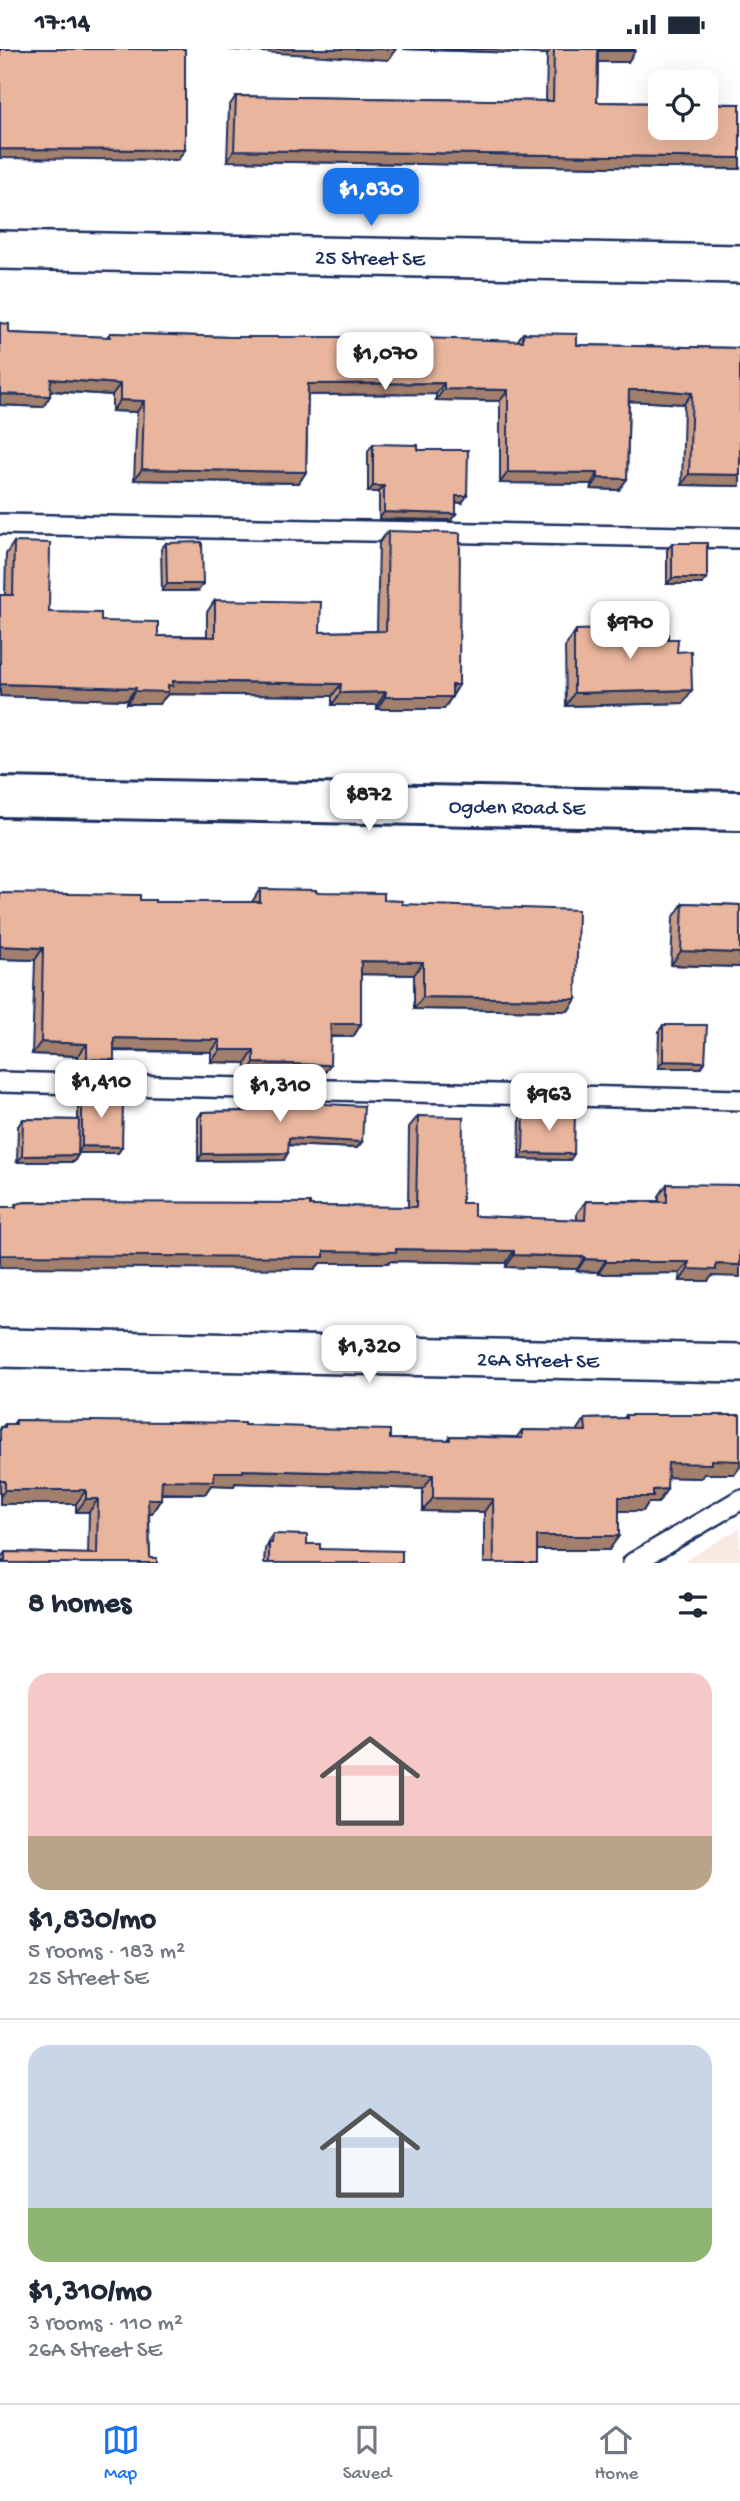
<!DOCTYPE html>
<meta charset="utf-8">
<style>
:root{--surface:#fff;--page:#f6f6f7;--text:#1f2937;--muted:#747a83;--line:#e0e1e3;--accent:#1a73e8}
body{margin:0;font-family:"Gochi Hand",sans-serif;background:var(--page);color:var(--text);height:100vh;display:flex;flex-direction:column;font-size:26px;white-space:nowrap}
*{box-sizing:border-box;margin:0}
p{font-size:23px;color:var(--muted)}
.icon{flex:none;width:38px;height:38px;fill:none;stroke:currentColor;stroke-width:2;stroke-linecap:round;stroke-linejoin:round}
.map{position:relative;height:1514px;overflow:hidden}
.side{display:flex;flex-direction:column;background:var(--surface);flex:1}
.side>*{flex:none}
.fabs{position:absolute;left:648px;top:21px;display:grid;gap:14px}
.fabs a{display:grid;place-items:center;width:70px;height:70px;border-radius:14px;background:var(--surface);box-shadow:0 7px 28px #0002;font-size:35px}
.price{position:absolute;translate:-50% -60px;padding:0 16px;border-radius:14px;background:#fff;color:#222;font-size:23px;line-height:46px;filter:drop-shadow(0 2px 4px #0008)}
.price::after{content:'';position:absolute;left:50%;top:42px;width:21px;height:16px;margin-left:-10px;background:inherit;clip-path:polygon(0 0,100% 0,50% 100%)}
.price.on{background:var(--accent);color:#fff}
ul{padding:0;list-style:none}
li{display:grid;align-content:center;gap:14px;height:371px;padding:0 28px}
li+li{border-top:2px solid var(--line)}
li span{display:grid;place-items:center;height:217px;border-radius:21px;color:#555}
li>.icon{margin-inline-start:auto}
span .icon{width:126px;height:126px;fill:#fffc;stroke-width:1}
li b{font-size:30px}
h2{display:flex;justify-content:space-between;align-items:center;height:84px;padding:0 28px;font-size:30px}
.status{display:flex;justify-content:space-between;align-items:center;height:49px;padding:0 35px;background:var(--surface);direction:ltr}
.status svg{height:19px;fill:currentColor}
.menu{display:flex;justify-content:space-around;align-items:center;height:98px;border-top:2px solid var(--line);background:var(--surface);font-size:19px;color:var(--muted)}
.menu a{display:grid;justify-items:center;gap:4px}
.menu .on{color:var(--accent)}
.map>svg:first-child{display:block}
</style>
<div class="status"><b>17:14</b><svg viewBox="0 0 49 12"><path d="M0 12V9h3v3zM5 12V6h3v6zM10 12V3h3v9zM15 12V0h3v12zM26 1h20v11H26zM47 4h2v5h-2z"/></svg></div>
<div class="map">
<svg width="740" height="1514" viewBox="0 0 740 1514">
<rect width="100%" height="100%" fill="#fff"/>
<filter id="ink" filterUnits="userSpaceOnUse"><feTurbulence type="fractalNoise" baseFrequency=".0143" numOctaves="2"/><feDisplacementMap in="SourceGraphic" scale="14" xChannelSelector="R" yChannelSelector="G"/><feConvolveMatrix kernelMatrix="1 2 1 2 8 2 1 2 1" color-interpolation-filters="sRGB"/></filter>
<g filter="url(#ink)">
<polygon fill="#f8e9e1" points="740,1479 740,1514 681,1514"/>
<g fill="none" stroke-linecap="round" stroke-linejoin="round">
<g stroke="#1b2f5e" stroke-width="24">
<g id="service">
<polyline points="0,475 740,489"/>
<polyline points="0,1033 740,1051"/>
<polyline points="633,1514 740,1451"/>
</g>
</g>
<g stroke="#1b2f5e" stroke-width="42">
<g id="minor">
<polyline points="0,201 740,215"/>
<polyline points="0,1299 740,1314"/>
</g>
</g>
<g stroke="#1b2f5e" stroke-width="44">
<polyline id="tertiary" points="0,748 740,762"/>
</g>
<use href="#service" stroke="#fff" stroke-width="19"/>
<use href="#minor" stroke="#fff" stroke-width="37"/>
<use href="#tertiary" stroke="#fff" stroke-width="38"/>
</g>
<g fill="#c89c86" stroke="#1b2f5e" stroke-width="2">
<polygon points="403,0 635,0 628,13 598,13 597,53 740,55 740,120 227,112 229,57 236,47 546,52 547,5"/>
<polygon points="0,274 9,284 107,288 110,284 230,288 517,292 523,284 577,296 740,299 740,437 682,436 684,355 651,353 629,352 627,430 619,441 591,440 591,435 500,434 500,352 436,351 436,345 308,346 306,423 299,434 134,431 137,363 112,362 112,346 50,342 50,347 43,358 0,356"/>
<polygon points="373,395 418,401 462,454 456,453 451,471 379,470 379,443 368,443 368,402"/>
<polygon points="388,482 459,636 444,660 377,660 377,656 332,656 332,647 168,645 159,655 127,655 127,651 0,647 0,546 5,546 6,505 14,493 49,563 101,572 158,587 207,587 207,563 215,551 320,583 377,582 379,494"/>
<polygon points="166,494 198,542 162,542 161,500"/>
<polygon points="672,494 707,529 702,535 667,535 667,501"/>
<polygon points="576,581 668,590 677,603 683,654 566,657 565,598"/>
<polygon points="260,840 316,843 384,851 402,855 576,950 568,962 414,960 414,926 361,925 361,975 353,988 330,988 330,1016 321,1029 245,1027 246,1014 211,1013 211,1003 114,1002 114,1011 105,1023 78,1023 78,1007 32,1005 35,911 0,910 140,851 155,853 252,853"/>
<polygon points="683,854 740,856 740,918 671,916 673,869"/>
<polygon points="663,976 705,1013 701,1019 658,1019 659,982"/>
<polygon points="82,1041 109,1054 122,1098 118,1104 78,1104 74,1113 17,1113 18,1077 23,1070 78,1071 78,1047"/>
<polygon points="250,1045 325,1055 362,1093 357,1099 288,1096 284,1111 198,1112 198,1069 202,1063 245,1062 245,1051"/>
<polygon points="524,1062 574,1105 570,1111 519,1110 520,1068"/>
<polygon points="418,1067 462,1154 474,1167 577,1171 577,1164 586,1152 659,1152 659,1147 667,1135 712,1227 708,1232 680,1232 680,1224 598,1225 598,1223 577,1222 577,1220 506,1218 506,1214 390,1212 388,1214 320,1214 315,1220 14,1158 16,1155 408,1158 409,1078"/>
<polygon points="626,1366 735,1425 704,1425 701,1429 667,1428 667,1440 658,1454 648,1454 643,1462 619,1462 609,1501 537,1501 537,1514 484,1514 484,1463 423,1462 423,1440 235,1434 234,1437 211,1436 205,1445 161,1445 161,1450 152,1464 149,1464 150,1509 0,1514 0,1510 5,1503 88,1505 89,1463 76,1463 76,1455 0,1455 0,1378 2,1378 5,1375 13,1375 16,1371 244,1376 308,1379 390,1390 448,1391 450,1387 517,1388 522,1381 577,1382 585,1370 624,1369"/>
<polygon points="273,1485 307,1495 320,1500 402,1514 264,1514 265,1500 268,1496 268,1492"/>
</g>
<g fill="#a37f6d" stroke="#1b2f5e" stroke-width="2">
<polygon points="232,0 396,0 388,11 231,1"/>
<polygon points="403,0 551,0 547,5"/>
<polygon points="598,2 635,2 628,13 590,13"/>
<polygon points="0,100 185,101 178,111 0,109"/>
<polygon points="234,101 740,109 740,120 227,112"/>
<polygon points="51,330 120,335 112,346 43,341"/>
<polygon points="444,334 436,345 300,346 308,335"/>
<polygon points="444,340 508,341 500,352 436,351"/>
<polygon points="629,341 659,341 692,344 684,355 651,353 621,352"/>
<polygon points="0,345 50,347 43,358 0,356"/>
<polygon points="120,351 144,352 137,363 112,362"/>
<polygon points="142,420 306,423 299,434 134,431"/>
<polygon points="508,423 598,424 591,435 500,434"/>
<polygon points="689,425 740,426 740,437 682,436"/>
<polygon points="598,429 627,430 619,441 591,440"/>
<polygon points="373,437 384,437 379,443 368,443"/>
<polygon points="456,447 467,447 462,454 451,453"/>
<polygon points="384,463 456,465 451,471 379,470"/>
<polygon points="672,529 707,529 702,535 667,535"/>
<polygon points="167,535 203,535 198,542 162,542"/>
<polygon points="173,632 341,635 332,647 168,645 159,655 127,655 135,642 168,636"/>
<polygon points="0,635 136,639 127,651 0,647"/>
<polygon points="452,636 459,636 444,660 377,660 385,648"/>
<polygon points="692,641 683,654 566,657 574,644"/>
<polygon points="386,643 377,656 332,656 340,644"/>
<polygon points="0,897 43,899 35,911 0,910"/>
<polygon points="681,902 740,904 740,918 671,916"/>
<polygon points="361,912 423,913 414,926 353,925"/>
<polygon points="423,948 576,950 568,962 414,960"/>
<polygon points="331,975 361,975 353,988 322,987"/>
<polygon points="114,989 220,991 211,1003 105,1001"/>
<polygon points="41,993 87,995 78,1007 32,1005"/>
<polygon points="220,1001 254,1001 246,1014 211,1013"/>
<polygon points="87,1010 114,1011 105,1023 78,1023"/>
<polygon points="663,1012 705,1013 701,1019 658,1019"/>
<polygon points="254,1014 330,1016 321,1029 245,1027"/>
<polygon points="289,1089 362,1093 357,1099 284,1096"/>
<polygon points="82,1097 122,1098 118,1104 78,1104"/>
<polygon points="288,1104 284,1111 198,1112 202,1105"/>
<polygon points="523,1104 574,1105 570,1111 519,1110"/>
<polygon points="78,1106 74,1113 17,1113 22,1107"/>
<polygon points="396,1200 514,1202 506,1214 390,1212 388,1214 320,1214 315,1220 0,1218 0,1206"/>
<polygon points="514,1206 585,1208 577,1220 506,1218"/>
<polygon points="585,1210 606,1211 598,1223 577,1222"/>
<polygon points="606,1213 689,1213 680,1224 598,1225"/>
<polygon points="716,1215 740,1216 740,1228 712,1227 708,1232 680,1232 688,1220"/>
<polygon points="740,1407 740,1418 735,1425 704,1425 701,1429 658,1428 668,1414 711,1411"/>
<polygon points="243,1421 433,1426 423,1440 235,1434 234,1437 211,1436 205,1445 152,1444 162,1431 214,1423"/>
<polygon points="667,1440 658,1454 648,1454 643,1462 609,1462 619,1448 653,1441"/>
<polygon points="5,1441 86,1441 76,1455 0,1455 0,1448"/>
<polygon points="433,1449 493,1450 484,1463 423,1462"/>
<polygon points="86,1450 98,1450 89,1463 76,1463"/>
<polygon points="148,1450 161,1450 152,1464 139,1464"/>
<polygon points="537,1487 619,1487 609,1501 528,1501"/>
</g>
<g fill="#e9b59c" stroke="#1b2f5e" stroke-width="2">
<polygon points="0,0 185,0 185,101 0,100"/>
<polygon points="554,0 635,0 635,2 598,2 597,53 660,54 660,79 705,79 705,55 740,55 740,109 234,101 236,47 553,52"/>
<polygon points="0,274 9,275 9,284 110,288 110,284 230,288 380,288 523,292 523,284 577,285 577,296 740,299 740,426 689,425 692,344 659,341 629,341 627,430 598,429 598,424 508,423 508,341 444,340 444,334 308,335 306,423 142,420 144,352 120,351 120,335 51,330 50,347 0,345"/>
<polygon points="373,395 418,396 418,401 468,401 467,447 456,447 456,465 384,463 384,437 373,437"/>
<polygon points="388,482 460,484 459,636 452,636 452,648 385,648 386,643 340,644 341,635 173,632 173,637 168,636 168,643 135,642 136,639 0,635 0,546 13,546 14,493 50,494 49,563 101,564 101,572 158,573 158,587 215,588 215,551 321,553 320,583 386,582"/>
<polygon points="202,493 203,535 167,535 166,494"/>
<rect x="672" y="494" width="35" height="35"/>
<polygon points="668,578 668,590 678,590 677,603 691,602 692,641 574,644 574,586 576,586 576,581"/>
<polygon points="260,840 316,841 316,843 384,844 384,851 402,852 402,855 578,861 576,950 423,948 423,913 361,912 361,975 331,975 330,1016 254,1014 254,1001 220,1001 220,991 114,989 114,1011 87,1010 87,995 41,993 43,899 0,897 0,844 140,846 140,851 155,851 155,853 260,853"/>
<polygon points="683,854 740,856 740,904 681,902"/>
<polygon points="663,976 707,976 705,1013 663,1012"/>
<polygon points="82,1041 109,1041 109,1054 123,1054 122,1098 82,1097"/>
<polygon points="250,1045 325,1046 325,1055 364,1057 362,1093 289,1089 288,1104 202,1105 202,1063 249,1062"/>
<polygon points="524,1062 575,1063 574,1105 523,1104"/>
<polygon points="418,1067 463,1068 462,1154 474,1154 474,1167 585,1171 586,1152 667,1153 667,1135 740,1136 740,1216 716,1215 716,1221 688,1220 689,1213 606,1213 606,1211 585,1210 585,1208 514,1206 514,1202 396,1200 396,1203 324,1202 324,1208 0,1206 0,1158 16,1158 16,1155 25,1153 310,1154 310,1157 416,1158"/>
<polygon points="23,1070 79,1071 78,1106 22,1107"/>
<polygon points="626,1366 740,1366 740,1412 711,1411 711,1415 668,1414 667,1440 653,1441 653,1448 619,1448 619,1487 537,1487 537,1514 494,1514 493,1450 433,1449 433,1426 243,1421 243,1423 214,1423 214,1432 162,1431 161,1450 148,1450 150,1509 157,1509 157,1514 0,1514 0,1512 5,1512 5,1503 97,1505 98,1450 86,1450 86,1441 5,1441 5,1432 0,1432 0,1378 5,1378 5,1375 16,1375 16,1371 244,1374 244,1376 308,1378 308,1379 390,1381 390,1390 450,1391 450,1387 522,1389 522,1381 586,1382 585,1370 626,1369"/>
<polygon points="273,1485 307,1486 307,1495 320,1495 320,1500 402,1502 402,1514 269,1514 269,1494 272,1494"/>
</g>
</g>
<g text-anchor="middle" stroke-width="7" stroke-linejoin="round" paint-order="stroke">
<g font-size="21" fill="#1b2f5e" stroke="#fff">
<text transform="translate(370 208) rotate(1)" y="7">25 Street SE</text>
<text transform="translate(517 757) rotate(1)" y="7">Ogden Road SE</text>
<text transform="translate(538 1310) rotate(1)" y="7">26A Street SE</text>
</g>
</g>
</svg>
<div class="fabs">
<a><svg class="icon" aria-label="locate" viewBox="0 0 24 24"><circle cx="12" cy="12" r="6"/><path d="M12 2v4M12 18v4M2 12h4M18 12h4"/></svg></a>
</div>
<b class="price on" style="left:371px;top:179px">$1,830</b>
<b class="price" style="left:385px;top:343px">$1,070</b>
<b class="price" style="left:630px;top:612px">$970</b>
<b class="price" style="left:369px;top:784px">$872</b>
<b class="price" style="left:101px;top:1071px">$1,410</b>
<b class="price" style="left:280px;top:1075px">$1,310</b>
<b class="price" style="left:549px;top:1084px">$963</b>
<b class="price" style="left:369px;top:1336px">$1,320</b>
</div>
<section class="side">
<h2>8 homes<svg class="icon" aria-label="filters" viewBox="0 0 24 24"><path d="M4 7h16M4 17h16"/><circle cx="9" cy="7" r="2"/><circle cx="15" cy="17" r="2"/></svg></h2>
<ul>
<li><span style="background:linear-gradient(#f6c9c9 75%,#b9a48a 0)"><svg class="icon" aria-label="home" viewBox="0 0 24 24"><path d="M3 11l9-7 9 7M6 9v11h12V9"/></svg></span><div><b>$1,830/mo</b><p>5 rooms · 183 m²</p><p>25 Street SE</p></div></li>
<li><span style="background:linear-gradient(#c9d6e8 75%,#8fb573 0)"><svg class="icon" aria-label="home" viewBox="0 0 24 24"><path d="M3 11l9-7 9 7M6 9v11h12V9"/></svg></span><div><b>$1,310/mo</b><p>3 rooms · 110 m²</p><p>26A Street SE</p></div></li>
</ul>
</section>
<nav class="menu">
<a class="on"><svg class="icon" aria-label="map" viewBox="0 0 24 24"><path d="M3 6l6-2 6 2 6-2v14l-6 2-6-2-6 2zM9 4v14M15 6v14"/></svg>Map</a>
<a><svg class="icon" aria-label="saved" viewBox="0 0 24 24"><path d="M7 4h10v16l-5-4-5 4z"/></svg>Saved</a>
<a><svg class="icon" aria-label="home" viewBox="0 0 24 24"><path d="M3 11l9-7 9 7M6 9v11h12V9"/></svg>Home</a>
</nav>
